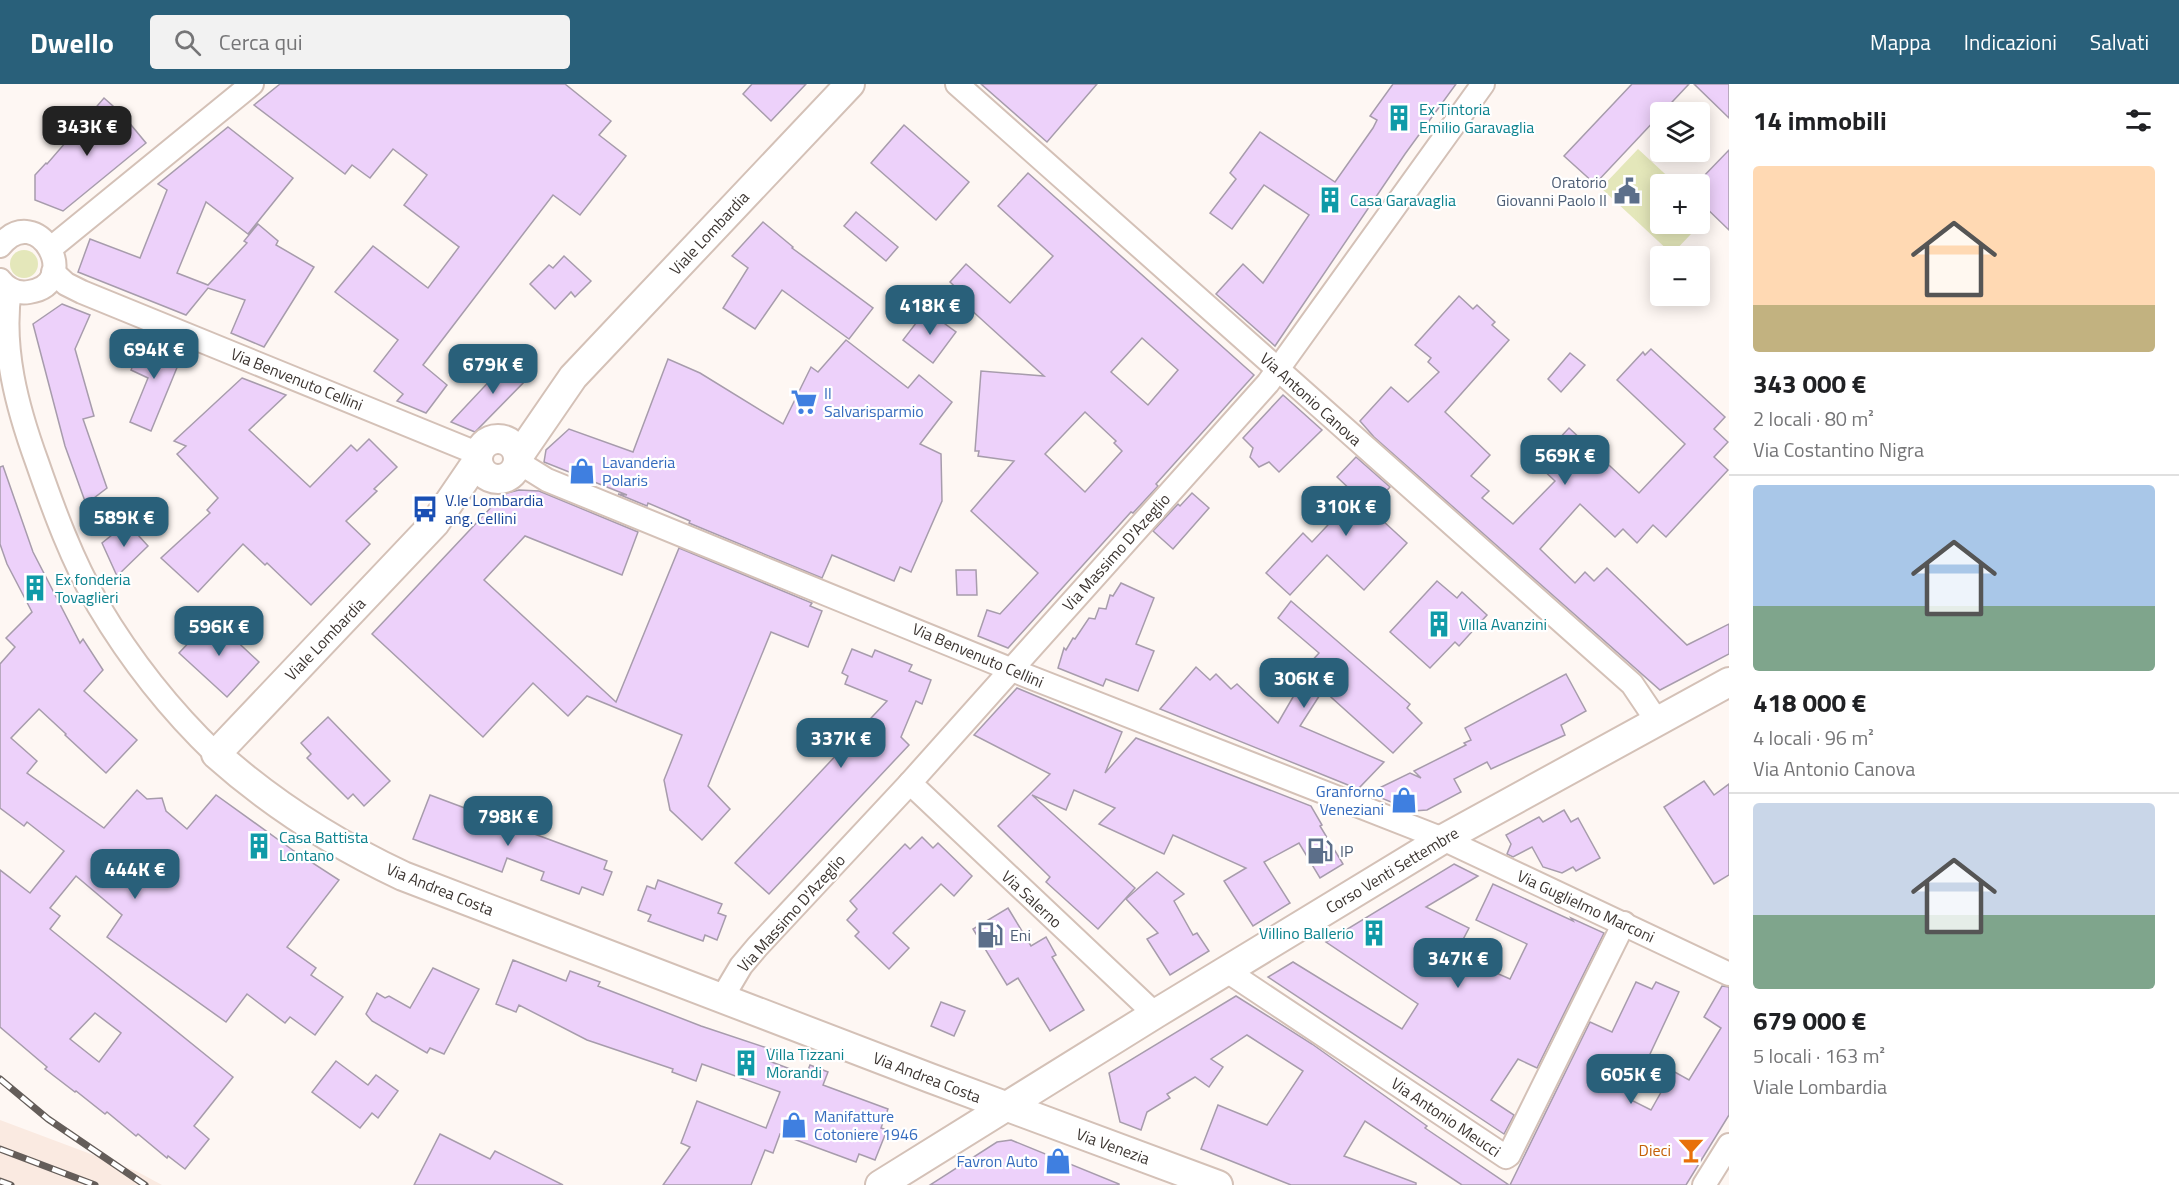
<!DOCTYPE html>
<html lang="it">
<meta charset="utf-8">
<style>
:root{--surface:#fff;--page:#f2f2f2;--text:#202124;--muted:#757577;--line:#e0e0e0;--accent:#29607a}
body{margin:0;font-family:"Titillium Web",sans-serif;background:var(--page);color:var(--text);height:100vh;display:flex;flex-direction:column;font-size:22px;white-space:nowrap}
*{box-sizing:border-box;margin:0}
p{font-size:20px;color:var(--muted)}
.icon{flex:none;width:33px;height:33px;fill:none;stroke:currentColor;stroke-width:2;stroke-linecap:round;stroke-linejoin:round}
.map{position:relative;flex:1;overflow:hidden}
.details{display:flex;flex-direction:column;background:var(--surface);width:450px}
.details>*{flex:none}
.fabs{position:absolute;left:1650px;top:18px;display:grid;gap:12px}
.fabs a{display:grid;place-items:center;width:60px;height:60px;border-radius:6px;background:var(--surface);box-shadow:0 3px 15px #0003;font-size:30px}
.price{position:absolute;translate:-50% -51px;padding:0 14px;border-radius:12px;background:var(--accent);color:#fff;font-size:20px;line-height:39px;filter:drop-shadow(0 2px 3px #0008)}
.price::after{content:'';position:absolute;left:50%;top:36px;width:18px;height:14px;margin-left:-9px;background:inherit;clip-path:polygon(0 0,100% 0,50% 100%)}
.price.selected{background:#222;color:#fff}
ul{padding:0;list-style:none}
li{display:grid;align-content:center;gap:12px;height:318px;padding:0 24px}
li+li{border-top:2px solid var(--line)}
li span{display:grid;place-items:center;height:186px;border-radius:6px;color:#555}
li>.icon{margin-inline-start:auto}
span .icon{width:108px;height:108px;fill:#fffc;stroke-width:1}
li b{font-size:26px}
h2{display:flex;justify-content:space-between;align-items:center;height:72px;padding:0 24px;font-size:26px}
header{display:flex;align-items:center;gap:36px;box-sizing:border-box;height:84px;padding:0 30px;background:var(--accent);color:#fff}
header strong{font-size:28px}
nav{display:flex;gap:33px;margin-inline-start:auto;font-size:21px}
.search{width:420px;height:54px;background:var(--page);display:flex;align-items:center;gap:15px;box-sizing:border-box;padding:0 21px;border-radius:6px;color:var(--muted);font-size:22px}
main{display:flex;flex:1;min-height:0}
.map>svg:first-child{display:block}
</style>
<header>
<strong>Dwello</strong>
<div class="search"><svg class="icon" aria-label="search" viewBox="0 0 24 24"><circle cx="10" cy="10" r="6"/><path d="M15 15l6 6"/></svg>Cerca qui</div>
<nav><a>Mappa</a><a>Indicazioni</a><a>Salvati</a></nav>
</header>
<main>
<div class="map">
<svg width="1729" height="1101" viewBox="0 0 1729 1101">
<rect width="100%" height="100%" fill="#fef7f3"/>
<polygon fill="#faeae1" points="0,1036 136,1087 162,1101 0,1101"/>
<g fill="#e4e7ba">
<polygon points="1638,65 1676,100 1660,100 1660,140 1700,140 1700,122 1709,131 1672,170 1601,104"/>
<circle cx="24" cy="180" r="14"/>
</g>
<g fill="#edd1fa" stroke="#a79cac" stroke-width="1.5" fill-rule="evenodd">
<polygon points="280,0 565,0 611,37 599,51 626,72 580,131 553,111 423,281 447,301 426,329 397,317 403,310 374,287 398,256 335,208 373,162 428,204 459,163 404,121 427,91 393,65 370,94 352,81 345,90 254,21"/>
<polygon points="752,0 806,0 771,37 743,10"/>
<polygon points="981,0 1097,0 1047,58"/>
<polygon points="1393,0 1456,0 1405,70 1275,262 1216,210 1243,180 1263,199 1309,131 1264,101 1232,145 1210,129 1236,95 1230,89 1260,48 1335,98 1373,44 1377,36 1370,32"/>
<polygon points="1632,0 1689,0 1595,100 1564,72"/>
<polygon points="1694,0 1729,0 1729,34"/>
<polygon points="104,14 122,30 146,59 63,127 35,116 35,91 46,79 47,80"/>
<polygon points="904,41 969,98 936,136 871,79"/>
<polygon points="228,43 293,94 248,150 206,118 177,189 208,201 247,159 244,157 258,140 278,157 276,161 314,183 264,263 231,249 245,216 208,204 186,231 78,188 90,155 140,174 167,106 158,100"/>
<polygon points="1729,66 1729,146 1700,118 1700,96"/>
<path d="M1028,89L1254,291L1156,400L1158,402L1133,429L1131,428L1008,564L978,552L987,526L1000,530L1038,489L971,427L1014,377L978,372L979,367H975L981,287L1044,292L969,224L968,215L950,198L966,180L1010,219L1053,172L998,122ZM1142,254L1178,286L1148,321L1111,288ZM1085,328L1116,357L1114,359L1122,367L1085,408L1045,370Z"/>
<polygon points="856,128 898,163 886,177 844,142"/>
<polygon points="763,138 793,163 792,164 873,224 849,255 782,206 755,245 723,224 748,184 732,172"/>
<polygon points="564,172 591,197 575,213 571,208 555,225 530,200 549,181 553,184"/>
<polygon points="1459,212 1473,225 1477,221 1495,238 1492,241 1509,256 1445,328 1490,371 1471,392 1489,407 1482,414 1513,440 1555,397 1539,382 1544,376 1541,374 1569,344 1639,409 1685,360 1617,296 1643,268 1645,271 1651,265 1725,333 1714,345 1728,358 1714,373 1728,386 1666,453 1653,441 1637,459 1623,445 1615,453 1580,420 1540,465 1575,499 1585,488 1594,497 1607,484 1687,561 1729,540 1729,570 1660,606 1374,353 1360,337 1391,303 1408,318 1439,288 1428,278 1431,274 1415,261"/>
<polygon points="62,220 90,231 75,265 94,332 83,335 107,404 86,420 65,362 33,240"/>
<polygon points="926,226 956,248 933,279 903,256"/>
<polygon points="144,254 183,269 151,347 130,338 148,294 131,286"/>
<polygon points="846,256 908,304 919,291 952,318 920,360 941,370 942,417 911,488 900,483 894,497 832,471 822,494 689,439 690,437 648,419 647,422 618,410 627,411 544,378 546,366 569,345 633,368 668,275 700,289 783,340 811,283 818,288"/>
<polygon points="1570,269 1585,281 1561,308 1548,295"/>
<polygon points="514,271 533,289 475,348 451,338"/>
<polygon points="242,294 286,311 249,346 310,403 351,361 357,367 369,355 397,383 374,405 377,407 346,437 370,460 311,521 267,479 265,481 243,460 198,508 161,474 210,429 207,426 218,414 177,370 186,362 174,357"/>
<polygon points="1283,311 1322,346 1279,388 1269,378 1259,383 1250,373 1253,364 1243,354"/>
<polygon points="1356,373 1390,403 1370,425 1407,459 1364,506 1327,471 1290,511 1266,489 1303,449 1312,458 1356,411 1337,393"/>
<path d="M3,382L33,468L80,559L83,555L103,586L84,607L137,656L106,689L65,651L66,650L39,625L11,654L37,677L27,689L104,744L137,706L147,715L162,714L166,727L187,745L216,711L294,767L339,796L287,863L316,884L311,891L343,913L315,951L290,933L285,939L247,910L226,938L107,853L122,831L76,792L50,824L60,832L50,845L233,993L194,1042L209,1055L185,1085L168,1072L167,1074L138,1050L136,1052L107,1028L105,1030L76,1007L75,1008L45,985L47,983L0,943V786L30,809L64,767L27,738L24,742L0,724V580L15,563L6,554L32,528L7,480L0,460V383ZM95,929L121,949L99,978L70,955Z"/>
<polygon points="519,406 539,407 638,448 622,491 525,452 484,496 616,618 679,464 812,519 810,522 822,527 808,563 771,548 708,702 730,725 702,756 670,726 664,696 682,651 587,612 568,632 533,599 483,653 372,550 498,416 507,409"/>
<polygon points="1192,409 1209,424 1173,465 1153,447 1178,420 1180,422"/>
<polygon points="127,439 148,462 117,492 102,459"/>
<polygon points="956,486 976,486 977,511 957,511"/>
<polygon points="1437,497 1457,514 1462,508 1487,531 1459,562 1455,558 1430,584 1390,548"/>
<polygon points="1121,499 1154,514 1136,560 1154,567 1138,607 1106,595 1103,602 1058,584 1064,564 1066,566 1073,554 1075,555 1089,534 1095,535 1099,524 1106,525 1110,511 1113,512"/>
<polygon points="1291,517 1410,620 1407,624 1422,639 1393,669 1323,606 1300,642 1384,678 1358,705 1160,625 1196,583 1210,596 1216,590 1231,605 1237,600 1278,639 1304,594 1300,590 1319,569 1278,534"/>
<polygon points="212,534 259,578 227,613 179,569"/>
<polygon points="852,565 872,573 875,566 912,581 909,587 931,596 922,620 916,617 901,653 909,661 769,810 735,779 887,617 845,600 848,592 842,589"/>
<polygon points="1566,590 1586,627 1561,641 1565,651 1491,685 1487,678 1454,695 1461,708 1427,726 1413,727 1369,709 1410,689 1421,694 1414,687 1466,661 1464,659 1471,656 1465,644"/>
<polygon points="1017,604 1122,648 1105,689 1136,654 1311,722 1322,741 1320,742 1343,780 1320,794 1299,759 1264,778 1290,819 1253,842 1224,797 1246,784 1173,751 1164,770 1099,740 1115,724 1074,706 1066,726 1032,711 1135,804 1098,845 1046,798 1050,793 998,742 1050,690 974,651"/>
<polygon points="328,633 390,697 364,722 353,710 348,715 307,674 311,670 301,659"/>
<polygon points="1704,697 1714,711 1729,700 1729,791 1714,800 1664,723"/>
<polygon points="430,711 607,777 604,785 612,788 603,811 582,803 579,810 541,796 544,788 507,774 502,788 413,755"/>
<polygon points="1564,726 1571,738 1578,734 1600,774 1576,787 1573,783 1562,789 1543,783 1532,763 1513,773 1507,770 1511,760 1506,751 1539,733 1543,738"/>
<polygon points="922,753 933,764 938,759 972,792 954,812 941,800 893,849 909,864 889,885 855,852 859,848 847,836 857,825 850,817 905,760 910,765"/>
<polygon points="1454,780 1478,792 1426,823 1469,844 1455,871 1510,895 1527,860 1476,836 1493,800 1573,837 1571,834 1604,849 1537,984 1518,975 1491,1016 1514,1031 1504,1050 1268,893 1293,878 1402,945 1418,920 1326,858"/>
<polygon points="1157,788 1184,810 1174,817 1193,851 1197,849 1209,867 1170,891 1147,855 1158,849 1126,815"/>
<polygon points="658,796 722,820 718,829 726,832 717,856 705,851 703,857 648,837 651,831 638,826 647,802 655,805"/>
<polygon points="1008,824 1031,862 1046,853 1056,871 1052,873 1084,926 1050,947 1018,894 1007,901 973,845"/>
<polygon points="513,876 566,897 570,887 600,898 598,902 701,942 773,966 769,977 806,991 810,981 828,988 823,1001 888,1025 881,1044 887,1046 875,1076 859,1070 856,1078 780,1050 773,1069 765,1066 751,1101 663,1101 690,1063 681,1059 697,1017 766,1044 780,1008 702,980 696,997 672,988 673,985 587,956 519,921 516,928 496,920"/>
<polygon points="433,884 479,905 444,970 430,964 427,969 372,937 366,930 377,909 385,914 389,912 410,924"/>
<polygon points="1636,898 1652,905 1656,898 1679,908 1629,1015 1651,1026 1673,987 1689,996 1721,944 1704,933 1722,902 1729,903 1729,1031 1686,1101 1510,1101 1590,938 1612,948"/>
<polygon points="1236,912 1312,960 1427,1042 1425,1044 1509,1101 1462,1101 1365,1037 1344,1072 1416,1099 1416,1101 1291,1101 1201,1065 1218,1021 1267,1041 1303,987 1247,951 1211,975 1223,983 1209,1003 1195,993 1167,1010 1170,1014 1147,1028 1141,1046 1120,1038 1109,989"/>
<polygon points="941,918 965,927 954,952 931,942"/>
<polygon points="336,977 368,1001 376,991 398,1007 378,1034 372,1029 360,1044 312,1008"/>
<polygon points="440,1050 490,1075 495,1067 563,1101 414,1101"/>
<polygon points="1011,1056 1119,1100 1119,1101 930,1101 997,1058"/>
</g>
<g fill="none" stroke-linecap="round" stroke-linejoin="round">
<g stroke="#d4c1b7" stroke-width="26">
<g id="minor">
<polyline points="957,0 1632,600 1657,637"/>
<path d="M0,162C38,115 84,200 29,208C17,210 7,205 0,196"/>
<polyline points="51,164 252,0"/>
<polyline points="53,188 66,200 82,208 479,370"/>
<path d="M10,205C1,264 17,323 37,378C54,427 72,476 98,521C130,575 171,627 216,670"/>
<polyline points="518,378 547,396 1027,592 1443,755 1729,890"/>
<polyline points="910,699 1155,930"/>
<polyline points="1227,887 1506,1073 1509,1071 1624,839"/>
<polyline points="722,914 741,882 757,863 910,699 1268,299 1483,0"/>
<polyline points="1704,1101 1729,1061"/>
</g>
</g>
<g stroke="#d4c1b7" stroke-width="32">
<g id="tertiary">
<circle cx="498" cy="375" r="20"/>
<polyline points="518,373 573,293 850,0"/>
<path d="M478,376L435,439L216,670C272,720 335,760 403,792L930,994L1218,1101"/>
<polyline points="880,1101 1155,930 1443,755 1729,598"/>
</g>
</g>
<use href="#minor" stroke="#fff" stroke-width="22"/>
<use href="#tertiary" stroke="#fff" stroke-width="28"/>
<g stroke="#645d59" stroke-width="7">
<g id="rail">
<polyline points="0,995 48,1035 145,1101"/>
<polyline points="0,1065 95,1101"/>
<polyline points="0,1097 11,1101"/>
</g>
</g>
<use href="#rail" stroke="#fff" stroke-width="4.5" stroke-dasharray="14" stroke-linecap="butt"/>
</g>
<defs>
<g id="building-bare" transform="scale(2.07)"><path d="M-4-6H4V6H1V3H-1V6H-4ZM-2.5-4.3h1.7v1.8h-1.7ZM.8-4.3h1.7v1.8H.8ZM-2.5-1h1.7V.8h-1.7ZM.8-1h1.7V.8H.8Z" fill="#0f9aa8" stroke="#fff" stroke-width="2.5" paint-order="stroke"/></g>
<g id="civic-bare" transform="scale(2.07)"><path d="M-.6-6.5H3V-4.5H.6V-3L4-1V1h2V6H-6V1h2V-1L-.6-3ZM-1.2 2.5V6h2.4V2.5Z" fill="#5c6f8a" stroke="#fff" stroke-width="2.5" paint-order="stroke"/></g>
<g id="supermarket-bare" transform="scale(2.07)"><path d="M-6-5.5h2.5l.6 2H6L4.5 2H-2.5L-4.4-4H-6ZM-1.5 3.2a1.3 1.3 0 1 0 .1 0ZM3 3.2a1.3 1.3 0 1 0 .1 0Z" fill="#3f7fe0" stroke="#fff" stroke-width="2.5" paint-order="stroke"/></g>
<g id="shop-bare" transform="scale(2.07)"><path d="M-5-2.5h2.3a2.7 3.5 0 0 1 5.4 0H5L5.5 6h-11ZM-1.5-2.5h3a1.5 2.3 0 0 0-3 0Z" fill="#3f7fe0" stroke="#fff" stroke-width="2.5" paint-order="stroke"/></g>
<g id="bus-bare" transform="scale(2.07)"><path d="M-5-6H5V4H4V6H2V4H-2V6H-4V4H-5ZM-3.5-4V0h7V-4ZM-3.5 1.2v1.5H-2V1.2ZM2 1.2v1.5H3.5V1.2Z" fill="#1a4fb4" stroke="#fff" stroke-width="2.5" paint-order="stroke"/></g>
<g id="fuel-bare" transform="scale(2.07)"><path d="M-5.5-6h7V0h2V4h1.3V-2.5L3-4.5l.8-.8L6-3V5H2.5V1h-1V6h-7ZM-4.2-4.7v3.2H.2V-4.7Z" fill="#5c6f8a" stroke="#fff" stroke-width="2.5" paint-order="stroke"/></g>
<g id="bar-bare" transform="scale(2.07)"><path d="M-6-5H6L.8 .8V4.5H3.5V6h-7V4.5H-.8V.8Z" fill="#e8710a" stroke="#fff" stroke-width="2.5" paint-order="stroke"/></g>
</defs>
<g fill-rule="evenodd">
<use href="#building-bare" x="1399" y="34"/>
<use href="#civic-bare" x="1627" y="107"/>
<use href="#building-bare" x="1330" y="116"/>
<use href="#supermarket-bare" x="804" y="318"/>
<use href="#shop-bare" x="582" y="387"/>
<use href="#bus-bare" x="425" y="425"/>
<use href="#building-bare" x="35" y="504"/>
<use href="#building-bare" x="1439" y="540"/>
<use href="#shop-bare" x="1404" y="716"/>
<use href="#building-bare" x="259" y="762"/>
<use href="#fuel-bare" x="1320" y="767"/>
<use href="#building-bare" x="1374" y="849"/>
<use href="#fuel-bare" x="990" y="851"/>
<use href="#building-bare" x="746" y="979"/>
<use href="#shop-bare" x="794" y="1041"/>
<use href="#bar-bare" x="1691" y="1066"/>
<use href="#shop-bare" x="1058" y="1077"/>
</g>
<g text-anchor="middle" stroke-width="4.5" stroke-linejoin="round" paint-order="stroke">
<g font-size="16" fill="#0d838f" stroke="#fff" text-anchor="start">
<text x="1419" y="31">Ex Tintoria<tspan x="1419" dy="18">Emilio Garavaglia</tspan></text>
<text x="1350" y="122">Casa Garavaglia</text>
<text x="55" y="501">Ex fonderia<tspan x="55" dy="18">Tovaglieri</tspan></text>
<text x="1459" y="546">Villa Avanzini</text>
<text x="279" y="759">Casa Battista<tspan x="279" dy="18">Lontano</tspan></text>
<text x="1354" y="855" text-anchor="end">Villino Ballerio</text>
<text x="766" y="976">Villa Tizzani<tspan x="766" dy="18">Morandi</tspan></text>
</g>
<g font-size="16" fill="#4e5e75" stroke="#fff" text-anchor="start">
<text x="1607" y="104" text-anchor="end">Oratorio<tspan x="1607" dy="18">Giovanni Paolo II</tspan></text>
<text x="1340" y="773">IP</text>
<text x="1010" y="857">Eni</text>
</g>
<g font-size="16" fill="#3c3531" stroke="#fff">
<text transform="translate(709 149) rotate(-47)" y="6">Viale Lombardia</text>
<text transform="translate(297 295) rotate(22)" y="6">Via Benvenuto Cellini</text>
<text transform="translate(1311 315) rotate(42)" y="6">Via Antonio Canova</text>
<text transform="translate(1116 468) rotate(-48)" y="6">Via Massimo D'Azeglio</text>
<text transform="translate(325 555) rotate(-46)" y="6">Viale Lombardia</text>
<text transform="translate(978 571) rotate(23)" y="6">Via Benvenuto Cellini</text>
<text transform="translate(1392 786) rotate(-31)" y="6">Corso Venti Settembre</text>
<text transform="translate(440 805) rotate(22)" y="6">Via Andrea Costa</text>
<text transform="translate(1032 815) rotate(43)" y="6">Via Salerno</text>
<text transform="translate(1586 822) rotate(25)" y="6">Via Guglielmo Marconi</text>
<text transform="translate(791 829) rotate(-48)" y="6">Via Massimo D'Azeglio</text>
<text transform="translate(927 993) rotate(21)" y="6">Via Andrea Costa</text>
<text transform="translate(1446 1033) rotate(34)" y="6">Via Antonio Meucci</text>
<text transform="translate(1113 1062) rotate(20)" y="6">Via Venezia</text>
</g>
<g font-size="16" fill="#366cbe" stroke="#fff" text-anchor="start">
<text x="824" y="315">Il<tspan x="824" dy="18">Salvarisparmio</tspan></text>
<text x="602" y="384">Lavanderia<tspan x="602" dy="18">Polaris</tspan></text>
<text x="1384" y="713" text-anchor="end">Granforno<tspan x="1384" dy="18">Veneziani</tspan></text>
<text x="814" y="1038">Manifatture<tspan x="814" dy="18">Cotoniere 1946</tspan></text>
<text x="1038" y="1083" text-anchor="end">Favron Auto</text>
</g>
<g font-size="16" fill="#164399" stroke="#fff" text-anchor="start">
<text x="445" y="422">V.le Lombardia<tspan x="445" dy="18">ang. Cellini</tspan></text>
</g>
<g font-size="16" fill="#c56008" stroke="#fff" text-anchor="end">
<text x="1671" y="1072">Dieci</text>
</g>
</g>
</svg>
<div class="fabs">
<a><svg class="icon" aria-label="layers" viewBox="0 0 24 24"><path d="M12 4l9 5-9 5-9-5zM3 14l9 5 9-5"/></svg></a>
<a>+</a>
<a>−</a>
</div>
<b class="price selected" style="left:87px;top:73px">343K €</b>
<b class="price" style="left:930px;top:252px">418K €</b>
<b class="price" style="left:154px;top:296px">694K €</b>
<b class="price" style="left:493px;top:311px">679K €</b>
<b class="price" style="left:1565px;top:402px">569K €</b>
<b class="price" style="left:1346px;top:453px">310K €</b>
<b class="price" style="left:124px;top:464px">589K €</b>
<b class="price" style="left:219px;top:573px">596K €</b>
<b class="price" style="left:1304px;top:625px">306K €</b>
<b class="price" style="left:841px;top:685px">337K €</b>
<b class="price" style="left:508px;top:763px">798K €</b>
<b class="price" style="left:135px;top:816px">444K €</b>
<b class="price" style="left:1458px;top:905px">347K €</b>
<b class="price" style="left:1631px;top:1021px">605K €</b>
</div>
<section class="details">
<h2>14 immobili<svg class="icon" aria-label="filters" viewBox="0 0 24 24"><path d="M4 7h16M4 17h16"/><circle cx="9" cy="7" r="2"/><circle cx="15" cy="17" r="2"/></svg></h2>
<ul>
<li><span style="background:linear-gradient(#ffd9b3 75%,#c2b280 0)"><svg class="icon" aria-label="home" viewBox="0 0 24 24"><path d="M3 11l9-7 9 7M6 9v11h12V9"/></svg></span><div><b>343 000 €</b><p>2 locali · 80 m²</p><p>Via Costantino Nigra</p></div></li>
<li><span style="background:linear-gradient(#a9c7e8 65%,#7fa58c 0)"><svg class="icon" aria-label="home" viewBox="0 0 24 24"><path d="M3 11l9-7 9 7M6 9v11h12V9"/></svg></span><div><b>418 000 €</b><p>4 locali · 96 m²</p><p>Via Antonio Canova</p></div></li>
<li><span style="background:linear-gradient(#c9d6e8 60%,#7fa58c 0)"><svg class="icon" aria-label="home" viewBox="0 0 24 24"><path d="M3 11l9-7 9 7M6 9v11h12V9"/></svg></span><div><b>679 000 €</b><p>5 locali · 163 m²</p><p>Viale Lombardia</p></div></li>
</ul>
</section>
</main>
